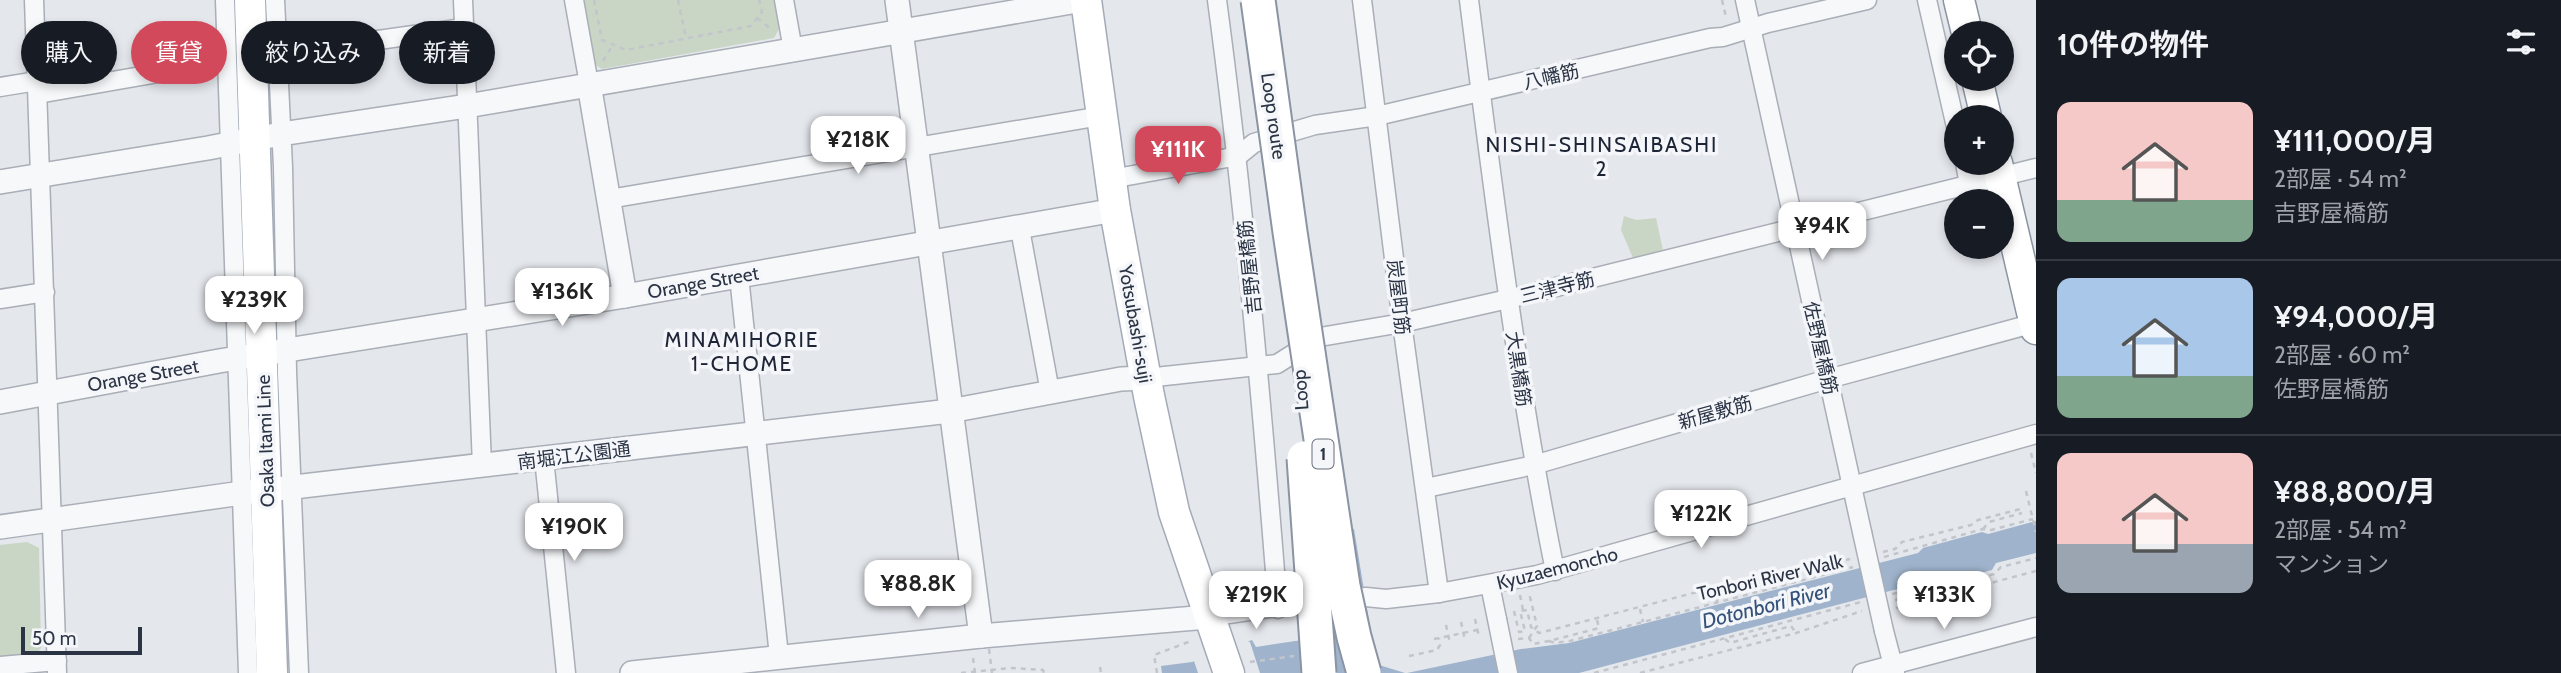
<!DOCTYPE html>
<html lang="ja">
<meta charset="utf-8">
<style>
:root{--surface:#171b24;--page:#20242c;--text:#f1f3f6;--muted:#9ea1a6;--line:#363941;--accent:#d1495b}
body{margin:0;font-family:Cabin,"Noto Sans JP",sans-serif;background:var(--page);color:var(--text);height:100vh;display:flex;flex-direction:column;font-size:26px;white-space:nowrap}
*{box-sizing:border-box;margin:0}
p{font-size:23px;color:var(--muted)}
.icon{flex:none;width:38px;height:38px;fill:none;stroke:currentColor;stroke-width:2;stroke-linecap:round;stroke-linejoin:round}
.map{position:relative;flex:1;overflow:hidden}
.drawer{display:flex;flex-direction:column;background:var(--surface);width:525px}
.drawer>*{flex:none}
.top-card{position:absolute;left:21px;top:21px;width:665px;height:63px;display:flex;gap:14px}
.controls{position:absolute;left:1944px;top:21px;display:grid;gap:14px}
.controls a{display:grid;place-items:center;width:70px;height:70px;border-radius:50%;background:var(--surface);box-shadow:0 4px 10px #0003;font-size:35px}
.scale{position:absolute;left:21px;bottom:18px;width:121px;box-sizing:border-box;padding-left:7px;border:4px solid #2b3445;border-top:0;font-size:19px;line-height:24px;white-space:nowrap;color:#2b3445;-webkit-text-stroke:5px #f4f6f9;paint-order:stroke}
.price{position:absolute;translate:-50% -60px;padding:0 16px;border-radius:14px;background:#fff;color:#222;font-size:23px;line-height:46px;filter:drop-shadow(0 2px 4px #0008)}
.price::after{content:'';position:absolute;left:50%;top:42px;width:21px;height:16px;margin-left:-10px;background:inherit;clip-path:polygon(0 0,100% 0,50% 100%)}
.price.selected{background:var(--accent);color:#fff}
ul{padding:0;list-style:none}
li{display:flex;align-items:center;gap:21px;height:175px;padding:0 21px}
li+li{border-top:2px solid var(--line)}
li span{display:grid;place-items:center;flex:none;width:196px;height:140px;border-radius:14px;color:#555}
li>.icon{margin-inline-start:auto}
span .icon{width:84px;height:84px;fill:#fffc;stroke-width:1}
li b{font-size:30px}
h2{display:flex;justify-content:space-between;align-items:center;height:84px;padding:0 21px;font-size:30px}
.pill{padding:0 24px;border-radius:32px;background:var(--surface);box-shadow:0 4px 10px #0003;font-size:24px;line-height:63px}
.pill.selected{background:var(--accent);color:#fff}
main{display:flex;flex:1;min-height:0}
.map>svg:first-child{display:block}
</style>
<main>
<div class="map">
<svg width="2036" height="673" viewBox="0 0 2036 673">
<rect width="100%" height="100%" fill="#e4e7ec"/>
<g fill="#c9d6c5">
<polygon points="581,0 774,0 779,29 774,38 602,69 594,64"/>
<polygon points="1624,216 1636,220 1656,218 1663,250 1633,258 1621,230"/>
<polygon points="27,542 39,548 41,648 37,653 0,658 0,545"/>
</g>
<g fill="#9fb4cc">
<polygon points="2036,521 2036,553 1996,563 1992,570 1934,585 1924,582 1579,673 1407,673 1521,649 1569,643 1918,553 1923,548 1982,532 1988,534"/>
<polygon points="1354,529 1372,639 1379,665 1405,673 1162,673 1161,666 1192,662 1252,640 1256,647 1302,640 1305,534"/>
</g>
<polygon fill="#e4e7ec" points="1243,640 1250,642 1260,673 1198,673 1193,658"/>
<g fill="none" stroke-linecap="round" stroke-linejoin="round">
<g stroke="#a9aeb7" stroke-width="21">
<g id="minor">
<polyline points="34,0 57,673"/>
<polyline points="225,0 248,673"/>
<polyline points="275,0 283,167 287,372 299,673"/>
<polyline points="463,0 482,465"/>
<polyline points="574,0 589,84"/>
<polyline points="784,0 793,50"/>
<path d="M1217,0C1244,202 1262,405 1278,609"/>
<polyline points="1362,0 1402,323 1439,593"/>
<path d="M1469,0C1493,191 1517,382 1555,571"/>
<polyline points="1745,0 1862,532"/>
<polyline points="1927,0 1956,127"/>
<polyline points="278,54 464,28"/>
<polyline points="0,87 37,81"/>
<polyline points="38,94 227,61"/>
<polyline points="1965,163 1969,184"/>
<polyline points="1111,179 1238,156 1254,143 1315,125 1377,116 1710,38 1723,37 1768,23 1867,0"/>
<polyline points="609,199 1101,116"/>
<polyline points="1020,229 1050,392"/>
<polyline points="739,276 779,656"/>
<polyline points="0,299 45,292"/>
<polyline points="1146,378 1277,364 1320,337 1402,323 1508,299 2036,168"/>
<polyline points="544,458 566,673"/>
<polyline points="1426,488 1534,465 1828,379 2035,323"/>
<polyline points="1490,585 1497,619"/>
<polyline points="1208,617 1297,604 1366,597 1386,599 1439,593 1537,575 2036,434"/>
<polyline points="1884,631 1895,673"/>
<polyline points="0,666 57,661"/>
<polyline points="1862,673 2036,627"/>
</g>
</g>
<g stroke="#a9aeb7" stroke-width="26">
<g id="tertiary">
<polyline points="897,0 981,636"/>
<polyline points="589,84 625,296"/>
<polyline points="0,182 208,148 281,134 467,106 1083,0"/>
<polyline points="0,402 219,361 625,296 1115,210"/>
<polyline points="0,527 242,493 950,411 1121,379 1146,378"/>
<polyline points="632,673 981,636 1208,617"/>
</g>
</g>
<g stroke="#a3abb8" stroke-width="33">
<g id="primary">
<polyline points="250,0 272,673"/>
<polyline points="1086,0 1115,210 1149,396 1174,512 1229,673"/>
</g>
</g>
<g stroke="#8b94a3" stroke-width="33">
<g id="trunk">
<polyline points="1959,0 1967,33"/>
<polyline points="1977,79 1986,117"/>
<polyline points="1997,163 2036,329"/>
</g>
</g>
<g stroke="#c2c5cb" stroke-width="2.5" stroke-dasharray="5 5" stroke-linecap="butt">
<polyline points="594,0 602,40 626,50 751,26 762,12 759,0"/>
<polyline points="678,0 686,38"/>
<polyline points="1722,0 1726,17"/>
<polyline points="757,18 771,29"/>
<polyline points="603,61 612,46"/>
<polyline points="2031,453 2036,473"/>
<polyline points="1983,529 1989,522 2022,513"/>
<polyline points="1883,552 1895,549 1902,542 1971,525 1978,520 2021,509"/>
<polyline points="1884,557 1983,529 1991,530 2033,519"/>
<polyline points="1892,594 1922,587 1934,589 1994,574 2001,567 2036,558"/>
<polyline points="1520,595 1523,610"/>
<polyline points="1895,600 1915,595 1916,601"/>
<polyline points="1716,603 1719,596 1773,582"/>
<polyline points="1896,608 2036,571"/>
<polyline points="1640,609 1643,622"/>
<polyline points="1514,611 1519,632 1525,631 1520,611 1527,610 1531,627 1539,633 1763,575 1772,578 1850,559"/>
<polyline points="1475,619 1479,637"/>
<polyline points="1597,620 1599,628 1549,641 1555,643 1570,641 1853,567"/>
<polyline points="1461,622 1465,640"/>
<polyline points="1446,625 1450,643"/>
<polyline points="1529,638 1537,626 1529,593"/>
<polyline points="1434,639 1482,629"/>
<polyline points="1518,639 1529,638 1533,644 1549,641"/>
<polyline points="1725,639 1730,643 1791,626 1796,633"/>
<polyline points="1409,656 1437,650 1440,645 1439,638"/>
<polyline points="1250,662 1294,656"/>
<polyline points="1100,667 1101,673"/>
<polyline points="961,673 1012,668 1043,670 1044,673"/>
<polyline points="1157,673 1154,655 1191,641"/>
<polyline points="1594,673 1861,602"/>
<polyline points="1640,673 1796,633 1862,611"/>
</g>
<use href="#minor" stroke="#f7f8fa" stroke-width="18"/>
<use href="#tertiary" stroke="#f7f8fa" stroke-width="23"/>
<use href="#primary" stroke="#fff" stroke-width="30"/>
<use href="#trunk" stroke="#fff" stroke-width="30"/>
<g stroke="#a9aeb7" stroke-width="21" stroke-linecap="butt">
<g id="minor-bridge">
<polyline points="1862,532 1884,631"/>
<polyline points="1497,619 1508,673"/>
</g>
</g>
<g stroke="#8b94a3" stroke-width="37" stroke-linecap="butt">
<g id="motorway-bridge">
<polyline points="1258,0 1290,232 1343,586 1354,637 1364,673"/>
<polyline points="1304,458 1319,673"/>
</g>
</g>
<g stroke="#c2c5cb" stroke-width="2.5" stroke-dasharray="5 5" stroke-linecap="butt">
<polyline points="2026,491 2036,532"/>
<polyline points="989,649 992,673"/>
<polyline points="973,658 975,673"/>
</g>
<use href="#minor-bridge" stroke="#f7f8fa" stroke-width="18"/>
<use href="#motorway-bridge" stroke="#fff" stroke-width="33"/>
</g>
<g text-anchor="middle" stroke-width="7" stroke-linejoin="round" paint-order="stroke">
<rect fill="#f4f6f9" stroke="#676e7b" stroke-width="2" x="1312.5" y="439.5" width="21" height="29" rx="5"/>
<g font-size="18" font-weight="bold" fill="#2b3445">
<text x="1323" y="460">1</text>
</g>
<g font-size="19" fill="#2b3445" stroke="#f4f6f9">
<text transform="translate(1551 76) rotate(-13)" y="7">八幡筋</text>
<text transform="translate(1274 116) rotate(82)" y="7">Loop route</text>
<text transform="translate(1249 267) rotate(-96)" y="7">吉野屋橋筋</text>
<text transform="translate(703 282) rotate(-10)" y="7">Orange Street</text>
<text transform="translate(1557 287) rotate(-14)" y="7">三津寺筋</text>
<text transform="translate(1399 297) rotate(83)" y="7">炭屋町筋</text>
<text transform="translate(1136 324) rotate(80)" y="7">Yotsubashi-suji</text>
<text transform="translate(1821 348) rotate(77)" y="7">佐野屋橋筋</text>
<text transform="translate(1519 369) rotate(81)" y="7">大黒橋筋</text>
<text transform="translate(143 375) rotate(-10)" y="7">Orange Street</text>
<text transform="translate(1300 390) rotate(-94)" y="7">Loop</text>
<text transform="translate(1715 412) rotate(-16)" y="7">新屋敷筋</text>
<text transform="translate(265 441) rotate(-92)" y="7">Osaka Itami Line</text>
<text transform="translate(574 455) rotate(-7)" y="7">南堀江公園通</text>
<text transform="translate(1557 568) rotate(-14)" y="7">Kyuzaemoncho</text>
<text transform="translate(1770 577) rotate(-13)" y="7">Tonbori River Walk</text>
</g>
<g font-size="21" letter-spacing="2" fill="#1d2536" stroke="#f4f6f9">
<text x="1602" y="152">NISHI-SHINSAIBASHI<tspan x="1602" dy="24">2</tspan></text>
<text x="742" y="347">MINAMIHORIE<tspan x="742" dy="24">1-CHOME</tspan></text>
</g>
<g font-size="21" font-style="italic" fill="#34527a" stroke="#f4f6f9">
<text transform="translate(1766 606) rotate(-14)" y="7">Dotonbori River</text>
</g>
</g>
</svg>
<div class="controls">
<a><svg class="icon" aria-label="locate" viewBox="0 0 24 24"><circle cx="12" cy="12" r="6"/><path d="M12 2v4M12 18v4M2 12h4M18 12h4"/></svg></a>
<a>+</a>
<a>−</a>
</div>
<div class="scale">50 m</div>
<b class="price" style="left:858px;top:176px">¥218K</b>
<b class="price selected" style="left:1178px;top:186px">¥111K</b>
<b class="price" style="left:1822px;top:262px">¥94K</b>
<b class="price" style="left:562px;top:328px">¥136K</b>
<b class="price" style="left:254px;top:336px">¥239K</b>
<b class="price" style="left:1701px;top:550px">¥122K</b>
<b class="price" style="left:574px;top:563px">¥190K</b>
<b class="price" style="left:918px;top:620px">¥88.8K</b>
<b class="price" style="left:1256px;top:631px">¥219K</b>
<b class="price" style="left:1944px;top:631px">¥133K</b>
<div class="top-card">
<a class="pill">購入</a>
<a class="pill selected">賃貸</a>
<a class="pill">絞り込み</a>
<a class="pill">新着</a>
</div>
</div>
<section class="drawer">
<h2>10件の物件<svg class="icon" aria-label="filters" viewBox="0 0 24 24"><path d="M4 7h16M4 17h16"/><circle cx="9" cy="7" r="2"/><circle cx="15" cy="17" r="2"/></svg></h2>
<ul>
<li><span style="background:linear-gradient(#f6c9c9 70%,#7fa58c 0)"><svg class="icon" aria-label="home" viewBox="0 0 24 24"><path d="M3 11l9-7 9 7M6 9v11h12V9"/></svg></span><div><b>¥111,000/月</b><p>2部屋 · 54 m²</p><p>吉野屋橋筋</p></div></li>
<li><span style="background:linear-gradient(#a9c7e8 70%,#7fa58c 0)"><svg class="icon" aria-label="home" viewBox="0 0 24 24"><path d="M3 11l9-7 9 7M6 9v11h12V9"/></svg></span><div><b>¥94,000/月</b><p>2部屋 · 60 m²</p><p>佐野屋橋筋</p></div></li>
<li><span style="background:linear-gradient(#f6c9c9 65%,#9aa5b1 0)"><svg class="icon" aria-label="home" viewBox="0 0 24 24"><path d="M3 11l9-7 9 7M6 9v11h12V9"/></svg></span><div><b>¥88,800/月</b><p>2部屋 · 54 m²</p><p>マンション</p></div></li>
</ul>
</section>
</main>
